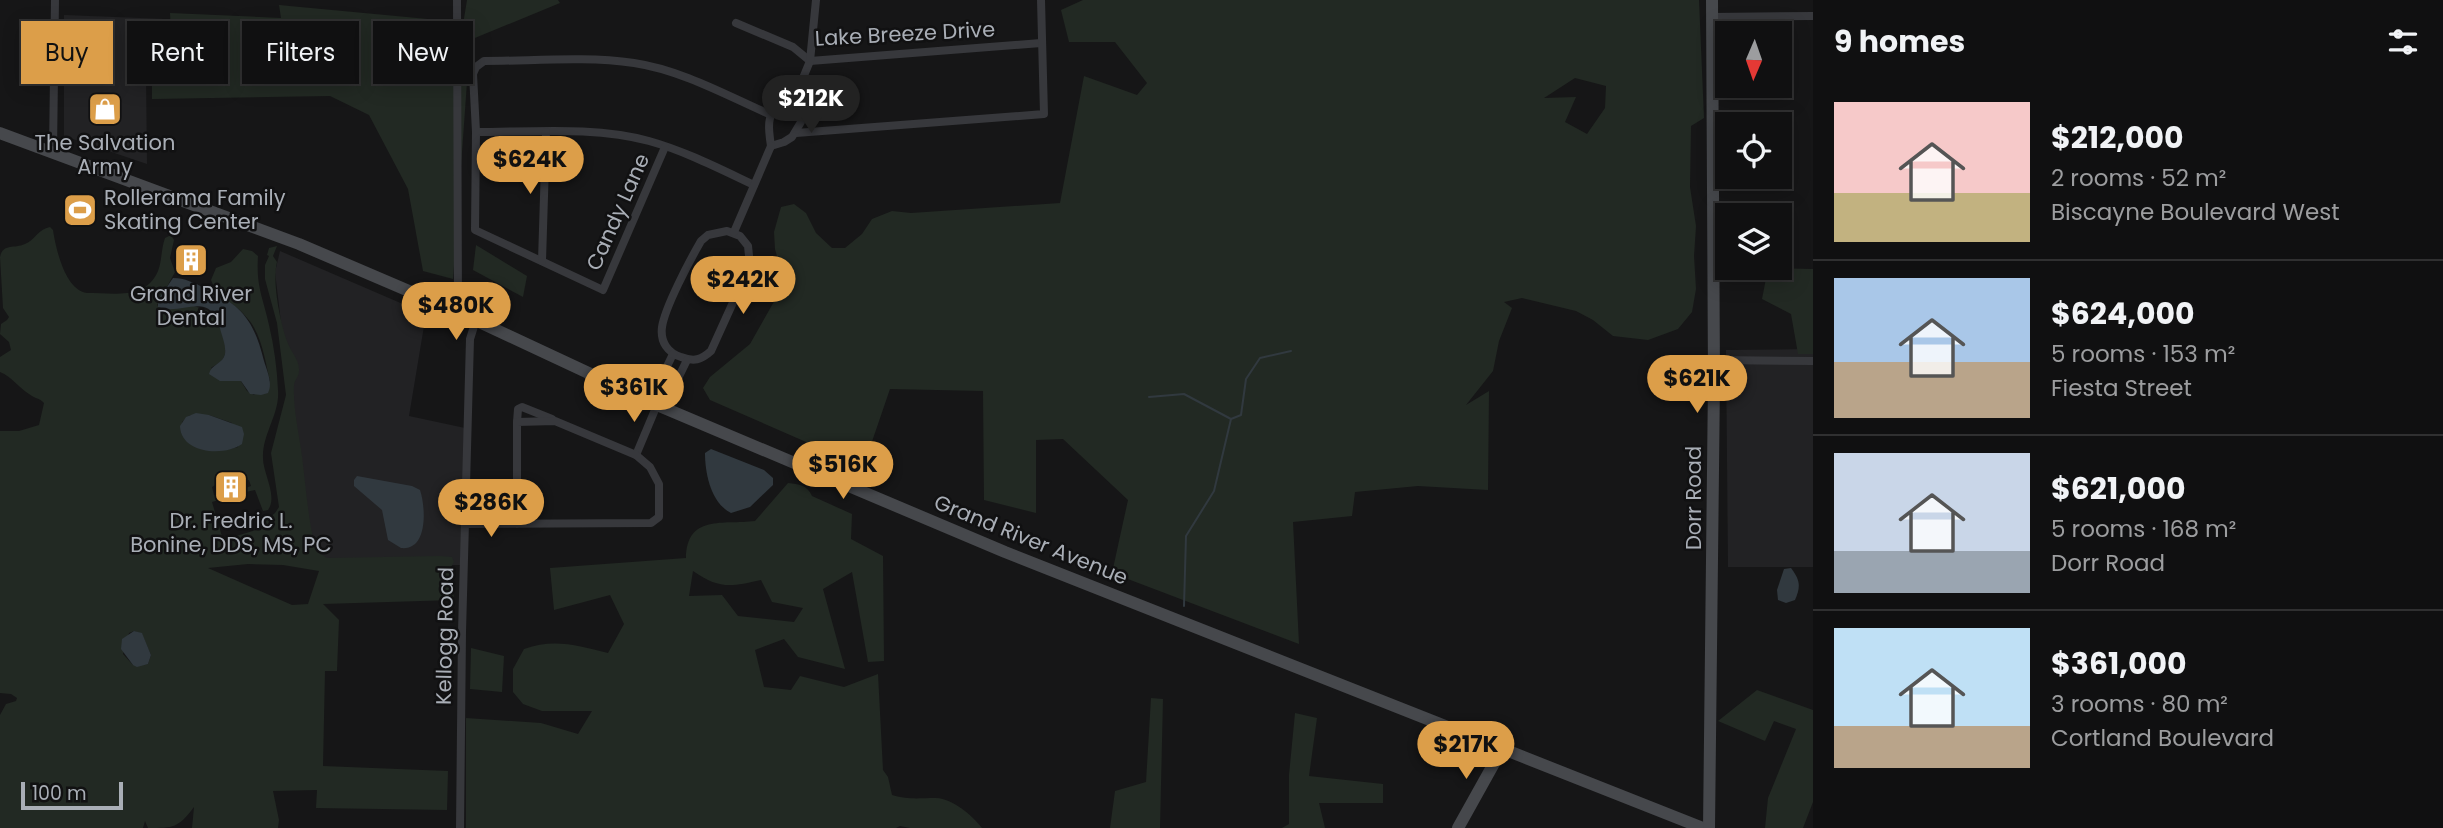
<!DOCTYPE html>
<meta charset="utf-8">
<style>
:root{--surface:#101011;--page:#1e1e1f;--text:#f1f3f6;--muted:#9c9d9f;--line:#303031;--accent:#dc9e49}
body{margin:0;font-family:Poppins,sans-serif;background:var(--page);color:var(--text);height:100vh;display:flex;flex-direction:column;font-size:26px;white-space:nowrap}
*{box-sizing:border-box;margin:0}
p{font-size:23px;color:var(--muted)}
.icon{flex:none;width:38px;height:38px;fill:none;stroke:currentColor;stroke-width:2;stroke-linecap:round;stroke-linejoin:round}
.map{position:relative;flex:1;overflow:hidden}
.side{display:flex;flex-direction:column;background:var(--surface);width:630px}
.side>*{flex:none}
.top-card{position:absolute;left:21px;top:21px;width:665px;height:63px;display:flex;gap:14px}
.needle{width:46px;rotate:182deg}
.tools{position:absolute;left:1715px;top:21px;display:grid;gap:14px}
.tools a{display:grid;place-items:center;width:77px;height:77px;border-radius:0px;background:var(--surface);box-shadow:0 4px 18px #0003,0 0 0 2px var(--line);font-size:35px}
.scale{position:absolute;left:21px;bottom:18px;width:102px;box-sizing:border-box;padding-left:7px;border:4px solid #a9aeb6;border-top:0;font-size:19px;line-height:24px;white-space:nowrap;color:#a9aeb6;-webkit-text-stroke:5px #111112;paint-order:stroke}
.price{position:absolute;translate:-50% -60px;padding:0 16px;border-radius:24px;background:var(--accent);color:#111;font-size:23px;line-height:46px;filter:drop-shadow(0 2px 4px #0008)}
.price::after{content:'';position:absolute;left:50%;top:42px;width:21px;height:16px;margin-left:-10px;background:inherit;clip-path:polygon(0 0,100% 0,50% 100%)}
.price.selected{background:#222;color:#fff}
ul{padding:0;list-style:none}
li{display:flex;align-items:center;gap:21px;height:175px;padding:0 21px}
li+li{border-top:2px solid var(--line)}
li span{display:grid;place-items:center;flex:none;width:196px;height:140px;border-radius:0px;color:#555}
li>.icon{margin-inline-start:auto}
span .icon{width:84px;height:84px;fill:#fffc;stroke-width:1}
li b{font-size:30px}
h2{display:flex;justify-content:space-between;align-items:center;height:84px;padding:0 21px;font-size:30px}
.pill{padding:0 24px;border-radius:0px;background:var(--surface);box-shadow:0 4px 18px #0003,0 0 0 2px var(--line);font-size:24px;line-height:63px}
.pill.selected{background:var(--accent);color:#111}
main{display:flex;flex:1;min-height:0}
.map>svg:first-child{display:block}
</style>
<main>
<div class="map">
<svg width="1813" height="828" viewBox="0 0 1813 828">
<rect width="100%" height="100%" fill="#161617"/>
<g fill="#222224">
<polygon points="64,15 166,19 169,72 146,73 147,164 64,136"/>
<polygon points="280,251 426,314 409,416 465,428 462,565 310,566 275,272"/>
<polygon points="1813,349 1813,567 1728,567 1726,350"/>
</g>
<g fill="#222923" fill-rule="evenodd">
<polygon points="467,0 558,0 560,3 470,40 453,279 423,271 408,189 369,115 330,96 152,99 152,82 173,78 170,13 281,18 279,5 449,21 451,41 460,43"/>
<path d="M1083,0H1699L1704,118L1691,126L1690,187L1696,226L1694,256L1696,289L1692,312L1678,329L1648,340L1613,336L1593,320L1576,311L1522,298L1504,302L1512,308L1499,341L1493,371L1466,405L1489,391L1488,490L1418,486L1355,492L1352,516L1293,522L1299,644L1112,573L1128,500L1063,439L1036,440V513L984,500L983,391L890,389L865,462L828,448L813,445L710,400L703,388L710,377L750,344L780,291L781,271L775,249L774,232L781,207L794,204L806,213L816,233L832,248H845L862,234L872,219L892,211L911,213L1060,203L1084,76L1137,95L1147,83L1115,42H1069L1061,10ZM1575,78L1606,86L1605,108L1587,134L1565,122L1576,97L1544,98Z"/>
<path d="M50,227L53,230C56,249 65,290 87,293C113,293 146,300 158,271C162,261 161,249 165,238L171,235L174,240L170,258L175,272L157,305L160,308L194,306L214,313C220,322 229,346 224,357C222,362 215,365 211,368L225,381H241L247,391L254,395L270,381C265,361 262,335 248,319C236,303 218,299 211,280L216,268L231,262L243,249L252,251L258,256C256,287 263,297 269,325C274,346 277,368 278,390C280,414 262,434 263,458C263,474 278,496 268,510L263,511L255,490L241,493L240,490L251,486L249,480L244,481V476L217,484L212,487L214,495L231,493L232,496L212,502L223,540L266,527L265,521L275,513L279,507L271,453L286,395L277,323L265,279V265L269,256L267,255L269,248L277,246L273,256L277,262C272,282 280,321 287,341C290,351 300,360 299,371C299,377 294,380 294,386C293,409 299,433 302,456C306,488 308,520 316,551L327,558L440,556L452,557L454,562L451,567L454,600L323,604L339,620L337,671H325L323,766L448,771L447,810L316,808L317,790L273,791L279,820L278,828H192L194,807C178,828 174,828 148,828L145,821L143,828H0V715L6,704L16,701L17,698L11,694L0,693V431H19L39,425L44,403C40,398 35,399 29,394C18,387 12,377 0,372V357L11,350L9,342L0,334L1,324L7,320L9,317L3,308L0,257C3,243 14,249 25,244C35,240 38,229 50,227ZM190,415H209L232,423L238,447L230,449H200L182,422ZM248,564L283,565L319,571L308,604L292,605L208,568ZM134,631L142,634L151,655L148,664L133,665L123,654L129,633Z"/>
<polygon points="476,245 527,276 523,297 473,270"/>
<polygon points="1768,268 1813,269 1813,354 1798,354 1791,314 1762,299"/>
<path d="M788,483C799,484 807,485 812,496L852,514L851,539L883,556L884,661L868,662L852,572L823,589L845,669L798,657L784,639L755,650L764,687L791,690L800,676L844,687L878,674L883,770L888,777L892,795C909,800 919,798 936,798C953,799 972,815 982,828H910L900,826L896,828H466V718L541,723L578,734L592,711H542L523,704L513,692V669L524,649C555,638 578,646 608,653L624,624L610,595L554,610L550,568L686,558C687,514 723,525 755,521ZM693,571C719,589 730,587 761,580L772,602L803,608L794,622L738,616L722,595L689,596Z"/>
<polygon points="471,648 504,656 502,692 470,689"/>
<polygon points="1757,690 1813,710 1813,802 1803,828 1765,828 1768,798 1796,729 1774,721 1765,741 1718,721"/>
<polygon points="1151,698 1163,699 1160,828 1110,828 1115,791 1146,782"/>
<polygon points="1295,713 1317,718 1309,776 1383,784 1383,803 1319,803 1325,828 1282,828 1289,824 1289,775"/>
</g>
<g fill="#31393f">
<path d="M173,278C185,278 194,283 205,288C243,306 254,321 264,361C267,371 273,383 268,393L261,395L250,394L241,381H220L209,374C211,364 223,364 225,354C226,346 223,339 221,332C211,287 183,317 158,307V300Z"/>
<path d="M196,413L209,415L242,427L244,434L242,444C226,456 181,455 180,426L186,417Z"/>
<path d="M711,449L764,470L773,478V485L750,507L731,513C711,503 705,474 705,453Z"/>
<path d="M357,476L412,486L420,490C426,508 428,551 401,548L388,540L382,510L354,486V480Z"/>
<path d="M1791,568C1800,580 1801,586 1795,600L1786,603L1778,600L1777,590L1784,569Z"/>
<polygon points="134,631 142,633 151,655 148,664 137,667 133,665 121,649 122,639"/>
</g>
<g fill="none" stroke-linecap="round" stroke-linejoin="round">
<g stroke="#31393f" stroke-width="2">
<polyline points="1149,397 1184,394 1231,419"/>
<polyline points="1184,606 1186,536 1214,491 1231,419 1241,415 1246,379 1260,358 1291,351"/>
</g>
<g stroke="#37383c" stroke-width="8">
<polyline points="457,0 458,312"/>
<polyline points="1712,17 1813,16"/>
<polyline points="736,23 793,47 810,61 1041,43"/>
<path d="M476,132C531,132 596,126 649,141C685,151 720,169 754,185"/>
<polyline points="796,133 1044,114 1041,0"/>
<polyline points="771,146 784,142 792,137 801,122 801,111 796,95 810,61 816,0"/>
<path d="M771,146C768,127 767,117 778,101L796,95"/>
<path d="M665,147L603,290L475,230L476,132L473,74L476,67L484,61C533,61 585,56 634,63C681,70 726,95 769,114"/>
<polyline points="53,151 55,0"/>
<path d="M727,231L740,236L748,246L750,265L711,351C701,360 694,362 681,357C668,353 660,342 662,327C665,307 690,260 701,241L708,235Z"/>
<polyline points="734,232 771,146"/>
<polyline points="542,261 546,132"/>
<polyline points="1714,360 1813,361"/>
<polyline points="650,401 673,354"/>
<polyline points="664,407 687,360"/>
<polyline points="517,422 518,409 522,407 552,419"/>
<polyline points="636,455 657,405"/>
<polyline points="465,524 651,523 659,517 659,484 650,467 636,455 555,421 517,422 517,524"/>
<polyline points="460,828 462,632 470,339 476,320"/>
</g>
<g stroke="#46484c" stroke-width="12">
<polyline points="0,133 299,244 458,312 657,405 1005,552 1703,828"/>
<polyline points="1458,828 1502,749"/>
<polyline points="1709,828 1714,380 1712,0"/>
</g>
</g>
<defs>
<g id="shop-square" transform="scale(1.75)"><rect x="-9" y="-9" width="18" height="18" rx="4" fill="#dc9e49" stroke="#111112"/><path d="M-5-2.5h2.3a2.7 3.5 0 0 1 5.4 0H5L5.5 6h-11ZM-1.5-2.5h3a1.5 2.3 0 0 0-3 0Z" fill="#fff"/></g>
<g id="stadium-square" transform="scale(1.75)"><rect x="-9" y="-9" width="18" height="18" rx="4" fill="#dc9e49" stroke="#111112"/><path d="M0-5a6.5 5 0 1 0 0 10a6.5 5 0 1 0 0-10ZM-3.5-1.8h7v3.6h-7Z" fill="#fff"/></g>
<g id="building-square" transform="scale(1.75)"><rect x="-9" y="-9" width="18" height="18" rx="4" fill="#dc9e49" stroke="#111112"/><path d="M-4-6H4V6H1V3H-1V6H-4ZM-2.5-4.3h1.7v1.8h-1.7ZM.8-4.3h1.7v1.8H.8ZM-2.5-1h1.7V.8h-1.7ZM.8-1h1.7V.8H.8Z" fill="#fff"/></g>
</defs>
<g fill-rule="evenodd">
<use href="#shop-square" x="105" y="109"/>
<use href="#stadium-square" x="80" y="210"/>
<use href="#building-square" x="191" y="260"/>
<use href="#building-square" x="231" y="487"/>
</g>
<g text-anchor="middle" stroke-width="5" stroke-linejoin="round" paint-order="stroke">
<g font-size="21" fill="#a9aeb6" stroke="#111112">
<text transform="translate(905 34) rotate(-3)" y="7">Lake Breeze Drive</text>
<text transform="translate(618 212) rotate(-66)" y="7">Candy Lane</text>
<text transform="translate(1694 498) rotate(-90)" y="7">Dorr Road</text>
<text transform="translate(1031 540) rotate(22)" y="7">Grand River Avenue</text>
<text transform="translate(445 636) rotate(-89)" y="7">Kellogg Road</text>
</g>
<g font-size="21" fill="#a9aeb6" stroke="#111112">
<text x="105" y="150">The Salvation<tspan x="105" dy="24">Army</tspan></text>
<text x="104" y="205" text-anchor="start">Rollerama Family<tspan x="104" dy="24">Skating Center</tspan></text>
<text x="191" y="301">Grand River<tspan x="191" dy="24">Dental</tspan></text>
<text x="231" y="528">Dr. Fredric L.<tspan x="231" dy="24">Bonine, DDS, MS, PC</tspan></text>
</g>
</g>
</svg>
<div class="tools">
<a><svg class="needle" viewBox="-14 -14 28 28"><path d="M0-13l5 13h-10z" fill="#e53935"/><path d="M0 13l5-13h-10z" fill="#9c9d9f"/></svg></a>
<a><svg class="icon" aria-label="locate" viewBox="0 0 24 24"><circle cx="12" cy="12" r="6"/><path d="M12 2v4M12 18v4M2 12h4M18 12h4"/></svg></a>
<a><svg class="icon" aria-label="layers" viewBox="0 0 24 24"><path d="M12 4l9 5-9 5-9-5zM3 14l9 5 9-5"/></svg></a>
</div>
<div class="scale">100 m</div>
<b class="price selected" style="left:811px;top:135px">$212K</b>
<b class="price" style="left:530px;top:196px">$624K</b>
<b class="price" style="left:743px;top:316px">$242K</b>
<b class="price" style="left:456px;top:342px">$480K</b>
<b class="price" style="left:1697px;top:415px">$621K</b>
<b class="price" style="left:634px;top:424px">$361K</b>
<b class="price" style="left:843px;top:501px">$516K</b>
<b class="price" style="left:491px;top:539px">$286K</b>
<b class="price" style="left:1466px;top:781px">$217K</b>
<div class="top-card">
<a class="pill selected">Buy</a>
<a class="pill">Rent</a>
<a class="pill">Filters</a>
<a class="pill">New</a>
</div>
</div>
<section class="side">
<h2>9 homes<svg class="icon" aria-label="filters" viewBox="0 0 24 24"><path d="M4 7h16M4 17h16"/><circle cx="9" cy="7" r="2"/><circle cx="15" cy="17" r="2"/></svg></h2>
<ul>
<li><span style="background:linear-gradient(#f6c9c9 65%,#c2b280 0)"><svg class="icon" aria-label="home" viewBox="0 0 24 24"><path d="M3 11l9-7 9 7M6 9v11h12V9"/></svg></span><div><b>$212,000</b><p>2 rooms · 52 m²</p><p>Biscayne Boulevard West</p></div></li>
<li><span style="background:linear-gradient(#a9c7e8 60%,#b9a48a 0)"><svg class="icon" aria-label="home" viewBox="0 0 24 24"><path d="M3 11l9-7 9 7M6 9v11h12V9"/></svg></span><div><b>$624,000</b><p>5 rooms · 153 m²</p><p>Fiesta Street</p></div></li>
<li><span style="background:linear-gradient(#c9d6e8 70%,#9aa5b1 0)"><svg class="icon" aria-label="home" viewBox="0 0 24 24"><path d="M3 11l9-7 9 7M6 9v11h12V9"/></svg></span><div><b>$621,000</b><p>5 rooms · 168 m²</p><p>Dorr Road</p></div></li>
<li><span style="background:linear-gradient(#bfe0f5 70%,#b9a48a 0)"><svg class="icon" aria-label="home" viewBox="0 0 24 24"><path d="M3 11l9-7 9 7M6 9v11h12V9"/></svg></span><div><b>$361,000</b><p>3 rooms · 80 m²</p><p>Cortland Boulevard</p></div></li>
</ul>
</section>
</main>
